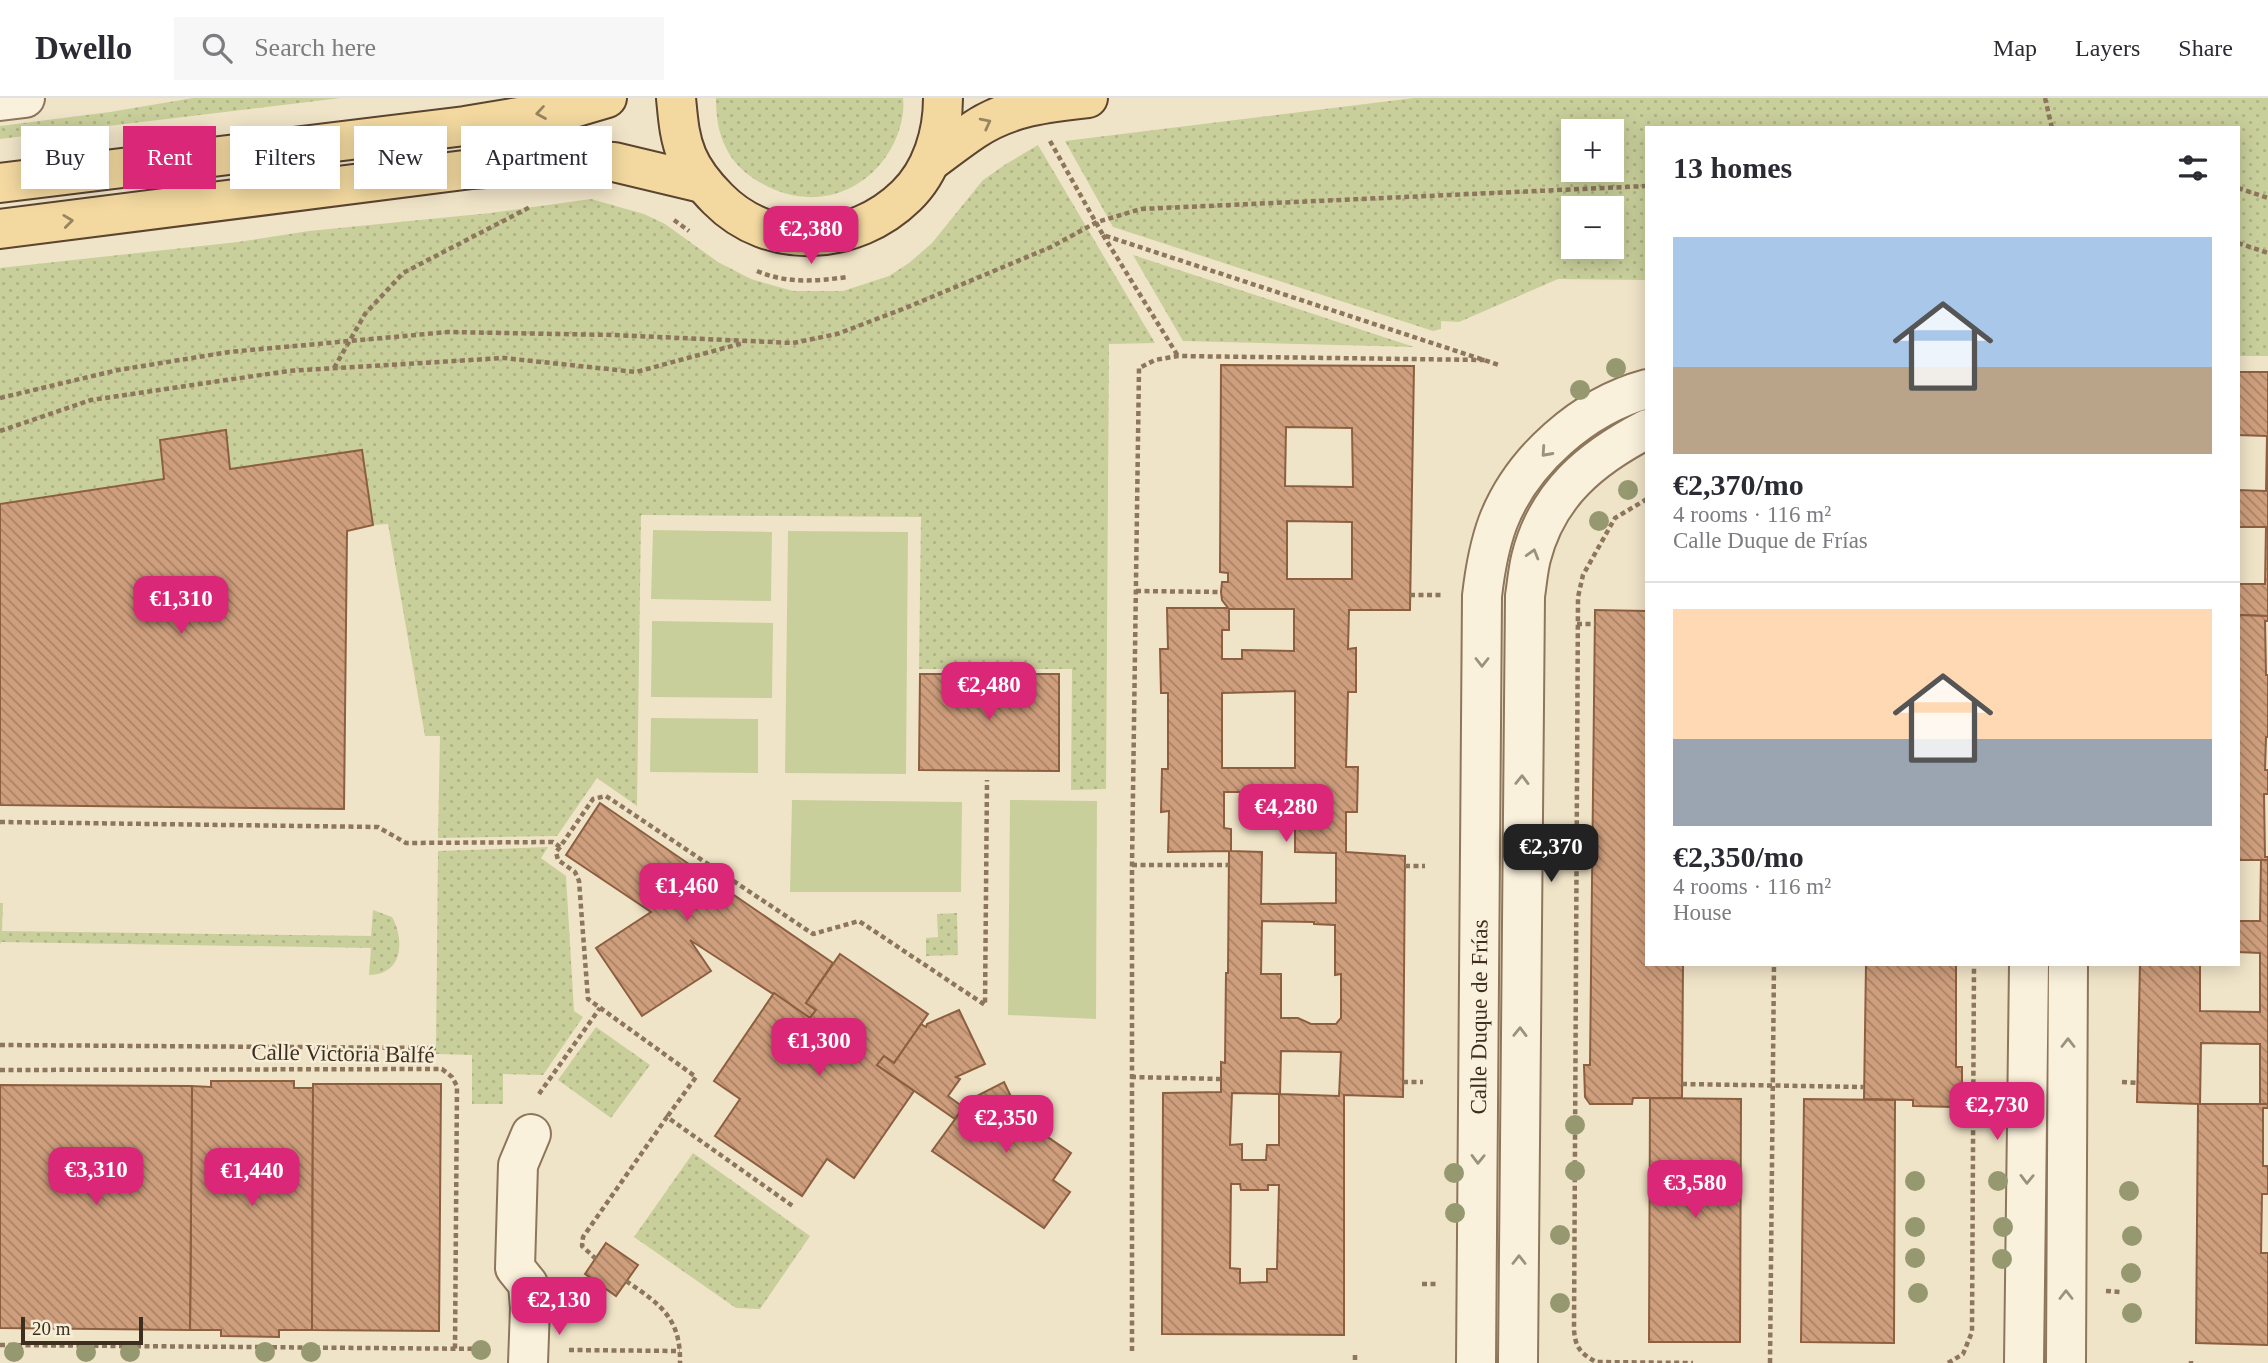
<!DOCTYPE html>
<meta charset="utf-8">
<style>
:root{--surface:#fff;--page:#f7f7f7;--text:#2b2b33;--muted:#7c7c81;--line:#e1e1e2;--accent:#db2777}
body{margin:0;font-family:Georgia,serif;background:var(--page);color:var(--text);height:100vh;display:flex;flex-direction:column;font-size:26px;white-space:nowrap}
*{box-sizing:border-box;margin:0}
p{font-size:23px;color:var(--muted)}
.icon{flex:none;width:38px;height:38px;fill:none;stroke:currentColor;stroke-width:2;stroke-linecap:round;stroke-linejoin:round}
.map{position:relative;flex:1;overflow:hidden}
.details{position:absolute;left:1645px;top:28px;width:595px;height:840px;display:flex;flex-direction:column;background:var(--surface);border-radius:0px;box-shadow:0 4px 18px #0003}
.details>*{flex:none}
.banner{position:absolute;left:21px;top:28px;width:665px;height:63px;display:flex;gap:14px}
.tools{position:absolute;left:1561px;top:21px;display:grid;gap:14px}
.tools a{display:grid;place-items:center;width:63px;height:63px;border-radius:0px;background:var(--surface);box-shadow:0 4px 18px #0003;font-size:35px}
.scale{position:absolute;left:21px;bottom:18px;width:122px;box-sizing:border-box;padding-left:7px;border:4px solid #3d2e20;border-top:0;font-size:19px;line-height:24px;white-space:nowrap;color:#3d2e20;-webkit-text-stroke:5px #f7eed8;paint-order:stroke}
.price{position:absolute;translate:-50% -60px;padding:0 16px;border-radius:14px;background:var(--accent);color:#fff;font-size:23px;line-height:46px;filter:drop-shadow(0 2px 4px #0008)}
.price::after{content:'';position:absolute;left:50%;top:42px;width:21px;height:16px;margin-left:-10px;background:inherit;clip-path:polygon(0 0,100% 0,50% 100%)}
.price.on{background:#222;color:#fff}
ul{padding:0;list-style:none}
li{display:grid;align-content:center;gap:14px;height:371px;padding:0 28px}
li+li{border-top:2px solid var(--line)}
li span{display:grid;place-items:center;height:217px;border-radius:0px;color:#555}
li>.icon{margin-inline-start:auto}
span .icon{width:126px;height:126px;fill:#fffc;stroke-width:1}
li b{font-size:30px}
h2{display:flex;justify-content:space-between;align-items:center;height:84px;padding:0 28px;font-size:30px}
.pill{padding:0 24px;border-radius:0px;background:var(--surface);box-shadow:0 4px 18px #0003;font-size:24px;line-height:63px}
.pill.on{background:var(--accent);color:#fff}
header{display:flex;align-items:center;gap:42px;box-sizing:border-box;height:98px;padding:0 35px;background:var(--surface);border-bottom:2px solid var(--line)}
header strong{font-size:33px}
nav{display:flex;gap:38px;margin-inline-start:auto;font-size:24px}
.search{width:490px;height:63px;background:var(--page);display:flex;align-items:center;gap:18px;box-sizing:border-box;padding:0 24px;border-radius:0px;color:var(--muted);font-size:26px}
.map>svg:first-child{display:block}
</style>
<header>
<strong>Dwello</strong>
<div class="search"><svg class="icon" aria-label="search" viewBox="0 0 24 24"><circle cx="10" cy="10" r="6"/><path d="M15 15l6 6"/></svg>Search here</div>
<nav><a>Map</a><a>Layers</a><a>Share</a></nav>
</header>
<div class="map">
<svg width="2268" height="1265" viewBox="0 0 2268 1265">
<defs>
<pattern id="green-dots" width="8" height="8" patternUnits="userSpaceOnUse" patternTransform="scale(1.75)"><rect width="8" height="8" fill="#c9cf9b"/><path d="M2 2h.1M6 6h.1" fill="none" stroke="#aeb285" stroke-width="1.8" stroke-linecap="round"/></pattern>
<pattern id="building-back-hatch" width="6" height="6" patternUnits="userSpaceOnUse" patternTransform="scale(1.75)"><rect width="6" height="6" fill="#cf9f7d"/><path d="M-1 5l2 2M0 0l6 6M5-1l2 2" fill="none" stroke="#a98266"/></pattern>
</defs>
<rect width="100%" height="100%" fill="#f0e4c8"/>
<g fill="url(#green-dots)" fill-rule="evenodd">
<polygon points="193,0 341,0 0,41 0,28 110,14"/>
<path d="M716,0H903C905,15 900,33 893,47C867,97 810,114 761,85C748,78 734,66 727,52C718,35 716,18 716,0Z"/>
<path d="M1414,0H2268V258H2238V30H1647V182L1558,181L1459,224L1441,223V231L1433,233L1113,129L1065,43ZM1573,33H1612V72H1573ZM1573,110H1612V149H1573Z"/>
<polygon points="1038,47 1155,245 1109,246 1106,691 1071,692 1072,571 919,571 921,419 641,417 637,708 597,680 557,738 438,740 440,638 425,638 388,426 373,427 362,353 230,371 226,332 160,342 164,381 0,406 0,170 238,144 309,133 490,115 591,101 644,116 665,126 718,164 751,181 793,193 843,193 889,178 909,165 932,145 983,82 1006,66"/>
<polygon points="1133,157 1414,249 1183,243"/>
<polygon points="548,749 541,760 566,778 574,913 583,919 543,977 503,976 503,1006 472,1006 472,957 436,956 438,753"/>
<path d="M0,805H3L2,833L371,838L373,812L392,819C405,842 403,877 369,877L371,850L1,844L0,847Z"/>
<polygon points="957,815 958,857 926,858 926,840 938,839 937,816"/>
<polygon points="596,929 650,967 611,1020 558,982"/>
<polygon points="693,1055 810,1138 760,1211 736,1210 634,1139"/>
</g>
<g fill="#c9cf9b">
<polygon points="653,432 772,434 771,503 651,501"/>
<polygon points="788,433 908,434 906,676 785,675"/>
<polygon points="652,523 773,525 772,600 651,599"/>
<polygon points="651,620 758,621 758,675 650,674"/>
<polygon points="792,702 962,704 961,794 790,794"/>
<polygon points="1010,702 1097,703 1096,921 1008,917"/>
</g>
<g fill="url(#building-back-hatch)" stroke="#8d5f41" stroke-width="2" fill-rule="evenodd">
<path d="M1221,267L1414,268L1410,512H1349L1348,551L1356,550V594H1348L1346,669H1358L1357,714H1346V754L1405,758L1403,999L1344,997V1237L1162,1236L1163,995L1221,994V964L1225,965L1226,875H1228L1229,753L1168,754L1169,713L1161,714L1162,671H1168V595H1161L1160,551H1168L1167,510H1228L1222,502L1221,494L1222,484H1228V475L1220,474ZM1286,329L1352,330L1353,389L1285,388ZM1287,423L1352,424V481H1287ZM1229,511H1294V553L1242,552V561H1222V532H1229ZM1295,593V670H1222V595ZM1224,694H1295V754L1336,755V805L1261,806L1262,754L1231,753V731L1224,730ZM1262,823L1314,824V826L1335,827V877L1341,876V920L1336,926H1311L1298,920H1281V876H1261ZM1281,953L1341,954L1339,998L1280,996ZM1232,995L1279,996V1047H1267L1266,1062H1242V1046L1230,1047ZM1231,1086H1240L1241,1092H1268V1087H1279L1277,1171H1267V1184L1240,1185V1171L1230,1170Z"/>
<polygon points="2238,274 2268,274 2268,518 2238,517 2238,486 2265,486 2266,429 2238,429 2238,392 2266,393 2267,338 2238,337"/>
<polygon points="226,332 230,371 362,352 373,427 347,433 344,711 0,707 0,406 164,381 160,342"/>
<polygon points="1595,512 1647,513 1647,866 1683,866 1682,1000 1633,1000 1632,1006 1590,1006 1585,999 1584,967 1590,967"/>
<polygon points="2238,517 2268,518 2268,523 2265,523 2266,577 2268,577 2268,639 2266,639 2265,672 2268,672 2268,696 2264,696 2265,759 2268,759 2268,762 2238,762"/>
<polygon points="920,576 1059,576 1059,673 919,672"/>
<polygon points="600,705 833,865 806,905 816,912 810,920 690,842 711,873 642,918 596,850 651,814 566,757"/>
<polygon points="2261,762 2268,762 2268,1006 2260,1006 2260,946 2201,945 2200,1006 2137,1004 2140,866 2200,866 2200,913 2260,914 2260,855 2238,854 2238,823 2260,823"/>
<polygon points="840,856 928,916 894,965 884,958 877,967 914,993 854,1080 827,1061 802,1098 715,1038 740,1001 714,983 774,895 810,920 816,912 806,905"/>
<polygon points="1866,866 1956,866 1956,969 1962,969 1962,990 1961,1002 1955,1009 1913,1008 1913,1002 1864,1001"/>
<polygon points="959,912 985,966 956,979 960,981 948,998 963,1009 955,1021 877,967 884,958 894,965 921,926 926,929 927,926"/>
<polygon points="211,983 294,983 294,990 313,990 312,1232 279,1232 279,1239 221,1238 221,1232 190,1232 192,988 211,989"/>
<polygon points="1004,984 1014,1005 1004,1009 1071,1055 1053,1082 1070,1094 1044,1130 932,1053 969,1002"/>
<polygon points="313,986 441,986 439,1233 312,1232"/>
<polygon points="0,987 192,988 190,1232 0,1230"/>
<polygon points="1650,1000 1741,1001 1740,1244 1649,1244"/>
<polygon points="1804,1001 1895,1002 1894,1245 1801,1244"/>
<polygon points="2198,1006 2268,1006 2268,1010 2263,1010 2263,1068 2268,1068 2268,1096 2262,1096 2261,1155 2268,1155 2268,1247 2196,1245"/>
<polygon points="606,1145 638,1167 616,1198 585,1176"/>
</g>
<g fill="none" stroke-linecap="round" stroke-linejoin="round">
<g stroke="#8d765c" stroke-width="42">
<g id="minor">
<polyline points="0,3 25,0"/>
<polyline points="528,1265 530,1210 528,1186 515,1170 518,1067 531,1036"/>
<path id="s1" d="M1476,1265L1482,498C1485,472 1489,448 1498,424C1522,362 1584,308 1647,291"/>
<path d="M1518,1265L1525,498C1527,485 1528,472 1531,460C1547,396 1591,360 1647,331"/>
<polyline points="2024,1265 2029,866"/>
<polyline points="2066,1265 2068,866"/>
</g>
</g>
<g stroke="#5b4430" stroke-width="42">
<g id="major">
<path d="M676,0C678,20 679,39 687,58C694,75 705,88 718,101C770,154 855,148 906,98C932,73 943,35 943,0"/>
<path d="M930,64C945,53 959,42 974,32C1008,9 1048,4 1088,0"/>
<polyline points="0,85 465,28 573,10 607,0"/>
<polyline points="0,131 472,71 581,63 614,64 702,85"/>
</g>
</g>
<g stroke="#8d765c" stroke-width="4.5" stroke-dasharray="5 3.5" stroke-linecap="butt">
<polyline points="2045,0 2052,30"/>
<polyline points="1050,43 1103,137 1499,267"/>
<polyline points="2238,90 2268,100"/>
<polyline points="674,122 689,133"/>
<polyline points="1103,137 1178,258"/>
<polyline points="2238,145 2268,155"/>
<path d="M757,173C787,186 816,183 848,179"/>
<polyline points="334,270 365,216 403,175 532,108"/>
<polyline points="0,300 118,272 229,254 448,234 614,237 793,245 837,236 903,211 1051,149 1097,124 1141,111 1647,88"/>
<polyline points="0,333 91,302 288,273 504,260 636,274 743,245"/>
<path d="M1647,401L1615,420L1583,477L1578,499L1574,1231C1575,1249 1580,1255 1596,1264L1693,1265"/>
<polyline points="1136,493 1221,494"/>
<polyline points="1410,497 1444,497"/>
<polyline points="1577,526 1595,526"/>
<polyline points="0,724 378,729 406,745 553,744 560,749 593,701 606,698 813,836 859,823 985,907 987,682"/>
<polyline points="560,749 556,754 558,762 575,774 579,783 588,901 696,979 667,1019"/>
<polyline points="1576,766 1592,765"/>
<polyline points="1132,767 1229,767"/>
<polyline points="1405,768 1425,768"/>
<polyline points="0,947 436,950"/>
<polyline points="0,972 442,971 452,979 457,988 455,1251"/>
<polyline points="1131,979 1221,981"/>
<polyline points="1403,984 1423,984"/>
<polyline points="2122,984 2138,985"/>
<polyline points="1682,986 1864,989"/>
<polyline points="1962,990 1974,990"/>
<polyline points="539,996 600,910"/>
<polyline points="596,1161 582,1148 583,1139 667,1019 794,1109"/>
<path d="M626,1183C660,1206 681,1220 680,1265"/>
<polyline points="1422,1186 1439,1186"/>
<polyline points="2106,1193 2120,1194"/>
<polyline points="0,1247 490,1251"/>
<polyline points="569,1252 680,1253"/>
<polyline points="1132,1253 1132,767 1139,270 1155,262 1178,258 1485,262"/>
<polyline points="1355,1257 1355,1265"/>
<polyline points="1770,1265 1774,866"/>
<polyline points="1948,1265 1963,1256 1972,1234 1974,866"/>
<polyline points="2191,1265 2191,1263"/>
</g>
<use href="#minor" stroke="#faf1dc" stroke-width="38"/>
<use href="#major" stroke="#f3d9a0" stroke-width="38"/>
</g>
<g fill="#96986f">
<circle cx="1616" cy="270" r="10"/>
<circle cx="1580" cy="292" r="10"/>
<circle cx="1628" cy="392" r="10"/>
<circle cx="1599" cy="423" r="10"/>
<circle cx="1575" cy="1027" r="10"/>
<circle cx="1575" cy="1073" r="10"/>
<circle cx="1454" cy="1075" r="10"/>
<circle cx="1915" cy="1083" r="10"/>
<circle cx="1998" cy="1083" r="10"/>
<circle cx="2129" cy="1093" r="10"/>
<circle cx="1455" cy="1115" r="10"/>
<circle cx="1915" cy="1129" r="10"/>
<circle cx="2003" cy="1129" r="10"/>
<circle cx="1560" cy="1137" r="10"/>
<circle cx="2132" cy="1138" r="10"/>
<circle cx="1915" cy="1160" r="10"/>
<circle cx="2002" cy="1161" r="10"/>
<circle cx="2131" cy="1175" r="10"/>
<circle cx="1918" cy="1195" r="10"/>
<circle cx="1560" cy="1205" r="10"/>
<circle cx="2132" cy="1215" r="10"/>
<circle cx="481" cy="1252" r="10"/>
<circle cx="14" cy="1254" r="10"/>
<circle cx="86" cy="1254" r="10"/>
<circle cx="130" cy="1254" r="10"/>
<circle cx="265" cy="1254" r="10"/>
<circle cx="311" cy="1254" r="10"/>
</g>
<defs><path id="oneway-chevron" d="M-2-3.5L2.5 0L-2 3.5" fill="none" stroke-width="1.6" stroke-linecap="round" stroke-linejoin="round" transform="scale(1.75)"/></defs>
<g stroke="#988460">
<use href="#oneway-chevron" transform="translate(541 15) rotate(171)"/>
<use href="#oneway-chevron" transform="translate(986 25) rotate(-27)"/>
<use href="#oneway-chevron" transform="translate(68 123) rotate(-7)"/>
</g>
<g stroke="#9c907e">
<use href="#oneway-chevron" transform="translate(1546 354) rotate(132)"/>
<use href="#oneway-chevron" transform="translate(1533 456) rotate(-74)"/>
<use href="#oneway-chevron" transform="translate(1482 564) rotate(90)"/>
<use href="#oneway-chevron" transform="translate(1522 682) rotate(-89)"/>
<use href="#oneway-chevron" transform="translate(1520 934) rotate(-89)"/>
<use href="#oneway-chevron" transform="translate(2068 945) rotate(-90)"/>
<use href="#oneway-chevron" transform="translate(1478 1061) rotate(91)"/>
<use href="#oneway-chevron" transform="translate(2027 1081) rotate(91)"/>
<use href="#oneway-chevron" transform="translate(1519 1162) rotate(-90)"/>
<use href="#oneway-chevron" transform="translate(2066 1197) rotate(-90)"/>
</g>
<g text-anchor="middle" stroke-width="5" stroke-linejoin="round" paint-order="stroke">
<g font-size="23" fill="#3d2e20" stroke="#f7eed8">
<text dy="8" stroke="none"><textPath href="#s1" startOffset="346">Calle Duque de Frías</textPath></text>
<text transform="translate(343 955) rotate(1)" y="8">Calle Victoria Balfé</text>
</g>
</g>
</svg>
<div class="tools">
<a>+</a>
<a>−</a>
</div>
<div class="scale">20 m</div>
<b class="price" style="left:811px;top:168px">€2,380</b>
<b class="price" style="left:181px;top:538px">€1,310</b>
<b class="price" style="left:989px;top:624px">€2,480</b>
<b class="price" style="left:1286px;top:746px">€4,280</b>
<b class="price on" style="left:1551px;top:786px">€2,370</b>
<b class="price" style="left:687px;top:825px">€1,460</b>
<b class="price" style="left:819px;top:980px">€1,300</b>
<b class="price" style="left:1997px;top:1044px">€2,730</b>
<b class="price" style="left:1006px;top:1057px">€2,350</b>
<b class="price" style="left:96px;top:1109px">€3,310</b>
<b class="price" style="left:252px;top:1110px">€1,440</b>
<b class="price" style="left:1695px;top:1122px">€3,580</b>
<b class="price" style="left:559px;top:1239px">€2,130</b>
<div class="banner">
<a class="pill">Buy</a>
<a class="pill on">Rent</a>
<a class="pill">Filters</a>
<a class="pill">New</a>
<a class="pill">Apartment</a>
</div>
<section class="details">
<h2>13 homes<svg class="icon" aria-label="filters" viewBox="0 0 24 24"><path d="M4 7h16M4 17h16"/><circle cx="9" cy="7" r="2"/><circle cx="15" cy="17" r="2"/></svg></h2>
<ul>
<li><span style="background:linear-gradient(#a9c7e8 60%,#b9a48a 0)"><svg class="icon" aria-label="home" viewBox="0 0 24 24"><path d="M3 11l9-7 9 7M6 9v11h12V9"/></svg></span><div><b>€2,370/mo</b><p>4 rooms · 116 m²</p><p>Calle Duque de Frías</p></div></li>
<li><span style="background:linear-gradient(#ffd9b3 60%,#9aa5b1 0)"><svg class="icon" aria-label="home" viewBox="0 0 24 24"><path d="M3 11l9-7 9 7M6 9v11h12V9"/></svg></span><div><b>€2,350/mo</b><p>4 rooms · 116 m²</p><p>House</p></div></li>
</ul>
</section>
</div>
